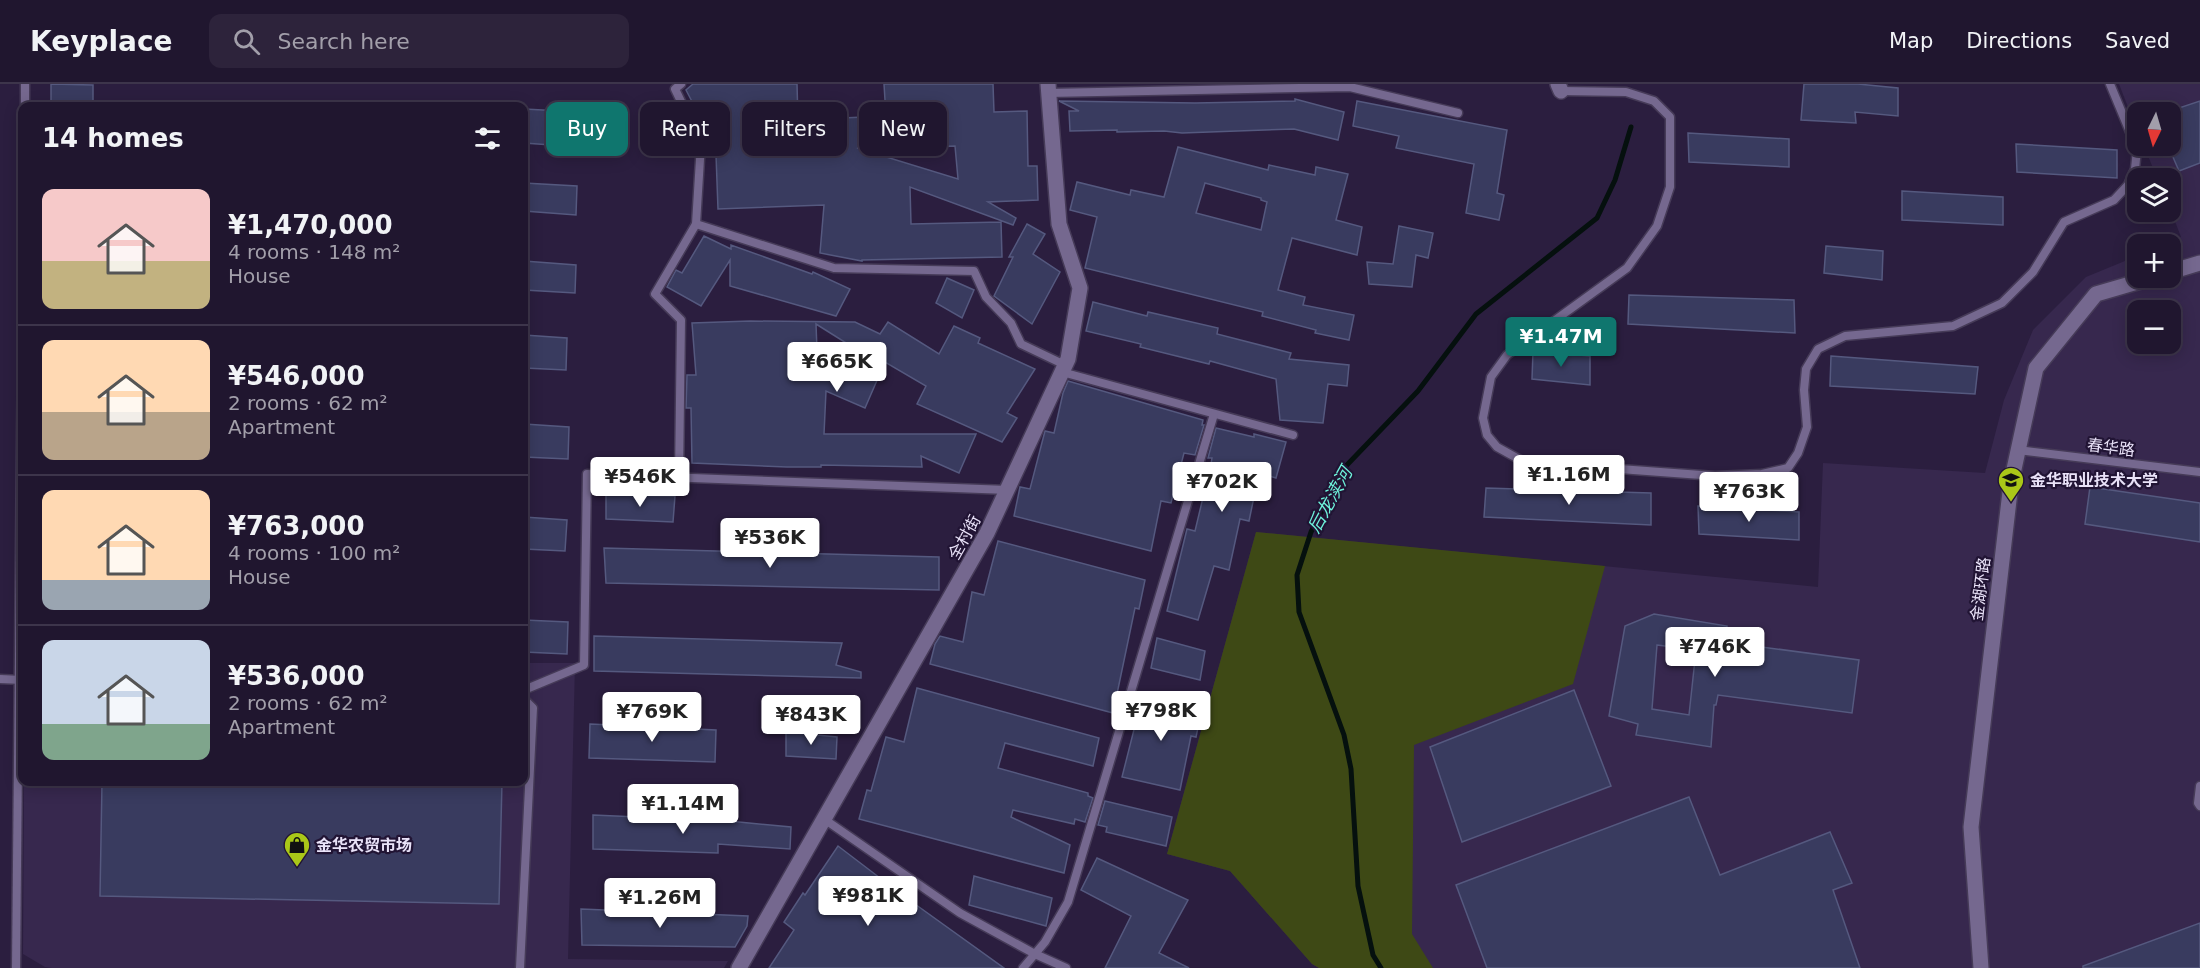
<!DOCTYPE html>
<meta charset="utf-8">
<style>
:root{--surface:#20162f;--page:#2d233b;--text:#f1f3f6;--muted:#a29faa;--line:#3d354b;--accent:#0f766e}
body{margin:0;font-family:"DejaVu Sans","Noto Sans SC",sans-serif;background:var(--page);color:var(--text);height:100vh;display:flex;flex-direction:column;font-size:22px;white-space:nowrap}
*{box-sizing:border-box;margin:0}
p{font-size:20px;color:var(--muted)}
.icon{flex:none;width:33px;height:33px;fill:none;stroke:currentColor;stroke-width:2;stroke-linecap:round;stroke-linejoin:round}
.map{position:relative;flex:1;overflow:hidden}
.panel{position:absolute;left:18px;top:18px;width:510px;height:684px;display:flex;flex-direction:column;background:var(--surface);border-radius:12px;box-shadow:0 3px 15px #0003,0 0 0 2px var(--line)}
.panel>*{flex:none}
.hud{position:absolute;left:546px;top:18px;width:570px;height:54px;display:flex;gap:12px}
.needle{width:39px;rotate:185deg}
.fabs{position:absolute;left:2127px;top:18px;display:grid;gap:12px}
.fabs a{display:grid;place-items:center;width:54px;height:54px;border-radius:12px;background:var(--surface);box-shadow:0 3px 15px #0003,0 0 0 2px var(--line);font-size:30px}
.price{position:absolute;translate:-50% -51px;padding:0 14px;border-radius:6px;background:#fff;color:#222;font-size:20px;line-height:39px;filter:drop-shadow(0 2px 3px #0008)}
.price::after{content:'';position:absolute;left:50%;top:36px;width:18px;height:14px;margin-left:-9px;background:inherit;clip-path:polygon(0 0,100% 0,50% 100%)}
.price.selected{background:var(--accent);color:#fff}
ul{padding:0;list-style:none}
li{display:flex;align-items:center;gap:18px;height:150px;padding:0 24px}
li+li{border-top:2px solid var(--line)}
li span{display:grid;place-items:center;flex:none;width:168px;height:120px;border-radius:12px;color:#555}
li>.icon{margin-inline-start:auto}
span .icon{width:72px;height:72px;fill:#fffc;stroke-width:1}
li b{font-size:26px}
h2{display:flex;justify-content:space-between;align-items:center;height:72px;padding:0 24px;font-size:26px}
.pill{padding:0 21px;border-radius:12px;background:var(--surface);box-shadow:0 3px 15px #0003,0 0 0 2px var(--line);font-size:21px;line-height:54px}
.pill.selected{background:var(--accent);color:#fff}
header{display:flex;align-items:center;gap:36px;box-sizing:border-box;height:84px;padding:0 30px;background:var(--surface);border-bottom:2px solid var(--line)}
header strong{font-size:28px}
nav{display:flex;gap:33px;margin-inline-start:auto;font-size:21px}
.search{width:420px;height:54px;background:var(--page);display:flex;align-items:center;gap:15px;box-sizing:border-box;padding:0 21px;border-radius:12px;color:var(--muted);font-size:22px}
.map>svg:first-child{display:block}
</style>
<header>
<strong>Keyplace</strong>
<div class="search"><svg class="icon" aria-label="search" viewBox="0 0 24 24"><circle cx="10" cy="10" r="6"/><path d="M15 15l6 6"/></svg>Search here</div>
<nav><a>Map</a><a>Directions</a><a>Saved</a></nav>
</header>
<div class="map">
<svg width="2200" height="884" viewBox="0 0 2200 884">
<rect width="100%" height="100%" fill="#2b1e3f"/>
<g fill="#37284e" fill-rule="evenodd">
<path d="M2119,0H2200V884H1319L1312,880L1230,787L1167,770L1256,448L1818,503L1823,379L1985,389L2004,316L2033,246L2086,193L2137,172L2138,194H2170V160H2164L2181,153L2171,127L2170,94H2157L2144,62H2170V28H2138L2137,46ZM2138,226H2170V260H2138Z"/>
<polygon points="524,579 575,579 568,875 728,877 724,884 52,884 45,883 23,870 24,698 524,698"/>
</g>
<polygon fill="#3e4915" points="1256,448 1605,482 1573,600 1414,661 1412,850 1433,884 1319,884 1312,880 1230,787 1167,770"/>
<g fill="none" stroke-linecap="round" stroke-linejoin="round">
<polyline stroke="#05100e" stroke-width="5" points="1381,884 1373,871 1358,802 1351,685 1344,651 1299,528 1297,491 1311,448 1345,383 1418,307 1476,230 1597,134 1615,96 1631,43"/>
</g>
<g fill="#393b5f" stroke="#55597f" stroke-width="1.5" fill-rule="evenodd">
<polygon points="51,0 93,1 93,22 51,22"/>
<path d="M693,0H797L798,36L886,32L884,0H993L994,28L1027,27L1028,82H1037L1038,116L988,118L1016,134L1013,141L910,103L911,140L1001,138L1002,173L862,176V177L820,169L824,121L718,125L716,71H710L707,23L698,29L686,6ZM955,62L958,95L857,64Z"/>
<polygon points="1804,0 1858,0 1898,4 1898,32 1855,28 1856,39 1801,36"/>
<polygon points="1295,15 1344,28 1338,56 1294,45 1182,49 1164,47 1117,48 1117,46 1070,47 1069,27 1079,27 1059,17 1195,19 1295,17"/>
<polygon points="1357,17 1507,46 1497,109 1504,111 1499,136 1466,129 1474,80 1396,64 1399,52 1353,42"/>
<polygon points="2200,17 2200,79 2179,87 2170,66 2170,27"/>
<polygon points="524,25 580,28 579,63 524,59"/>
<polygon points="1688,49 1789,55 1789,83 1689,78"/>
<polygon points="2016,60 2117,66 2117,94 2017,88"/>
<path d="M1178,63L1268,86L1269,81L1315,91L1316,83L1348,90L1336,136L1362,143L1357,171L1292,154L1278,206L1305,213L1303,221L1354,231L1349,256L1315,249L1316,246L1262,232L1263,228L1085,184L1097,133L1070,126L1077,98L1130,111L1131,106L1164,113ZM1205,99L1261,114V116L1267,118L1261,146L1196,129Z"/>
<polygon points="524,99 577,102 576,131 524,127"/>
<polygon points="1902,107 2003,113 2003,141 1902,136"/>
<polygon points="1027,140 1045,150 1033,170 1060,188 1032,240 994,212 1013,173 1009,173"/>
<polygon points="1399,142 1433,149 1428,174 1416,171 1412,203 1369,200 1367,178 1393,180"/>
<polygon points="704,152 731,165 731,161 812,190 813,188 850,205 836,232 730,202 730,176 701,222 667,203 676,186 682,189"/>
<polygon points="1826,162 1883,167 1882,196 1824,189"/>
<polygon points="524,177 576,181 575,209 524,206"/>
<polygon points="947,194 974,206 962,234 936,219"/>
<polygon points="1629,211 1794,216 1795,249 1628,240"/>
<polygon points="1093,218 1147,232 1148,228 1218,244 1217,250 1291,269 1289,275 1349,281 1347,302 1328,300 1323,339 1280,336 1276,295 1210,277 1209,280 1140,263 1141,260 1086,247"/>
<path d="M750,237L855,238L880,250L888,238L939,270L954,242L980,254L978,259L1035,285L1007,329L1017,334L1002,358L917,320L926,302L885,278L865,324L826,307L824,350H976L959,389L921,372L922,383L821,381V383H787L692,379L691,324H686L687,291H696L692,239ZM816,240L859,267L846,295L818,293Z"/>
<polygon points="524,251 567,254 566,286 524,284"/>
<polygon points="1533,267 1590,272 1590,301 1532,295"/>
<polygon points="1831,272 1978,283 1975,310 1830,302"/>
<polygon points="1068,297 1203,336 1202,341 1204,341 1195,371 1184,369 1171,419 1161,417 1151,467 1014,432 1020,403 1030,405 1045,347 1054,349 1063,309"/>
<polygon points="524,340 569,343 568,375 524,373"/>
<polygon points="1216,344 1254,353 1254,350 1286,358 1276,394 1259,389 1249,437 1240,435 1229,486 1214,482 1198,536 1167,527 1187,445 1195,447 1211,380 1212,374 1208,374"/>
<polygon points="2090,403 2200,419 2200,458 2085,440"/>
<polygon points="1486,404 1651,409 1651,441 1484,433"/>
<polygon points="606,411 675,412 673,438 606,435"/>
<polygon points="1698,422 1799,428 1799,456 1699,450"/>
<polygon points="524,433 567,436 565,467 524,465"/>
<polygon points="998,457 1145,496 1139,525 1135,524 1113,629 930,580 935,560 940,552 963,558 972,508 984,511"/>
<polygon points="604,464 939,473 939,506 606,499"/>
<path d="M1654,530L1727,542L1725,558L1859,576L1852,629L1718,611L1716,621H1714L1711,663L1636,651L1638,640L1609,632L1625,542ZM1657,561L1696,566L1689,631L1652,625Z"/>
<polygon points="524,536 568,538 567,570 524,568"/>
<polygon points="594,552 842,559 836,581 861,588 861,594 594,587"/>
<polygon points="1157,554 1205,567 1200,596 1151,584"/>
<polygon points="917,604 1099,654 1093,682 1005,659 998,684 1088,709 1088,712 1093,714 1085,738 1075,735 1074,740 1013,726 1011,733 1070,761 1064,789 859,735 867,706 871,707 886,653 904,658"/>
<polygon points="1574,606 1611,702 1462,758 1430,663"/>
<polygon points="1143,610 1202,625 1196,653 1191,652 1180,706 1122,693"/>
<polygon points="590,640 716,646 715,678 589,674"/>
<polygon points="786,648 837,653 836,675 786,672"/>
<polygon points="102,698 502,698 499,820 100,812"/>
<polygon points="1689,713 1720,791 1830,748 1852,799 1833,806 1860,884 1487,884 1456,801"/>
<polygon points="1105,717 1172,733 1166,762 1106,748 1107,743 1098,741"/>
<polygon points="593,731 729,737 791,743 790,765 718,760 718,769 593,765"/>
<polygon points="838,762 901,810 1004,884 769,884 794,846 784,838 803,809 805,811"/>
<polygon points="1097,774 1188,816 1159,869 1189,884 1105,884 1131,832 1081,806"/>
<polygon points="974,792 1052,814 1046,842 969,821"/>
<polygon points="581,825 748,832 747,842 735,863 582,861"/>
<polygon points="2200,839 2200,884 2083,884 2083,882"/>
</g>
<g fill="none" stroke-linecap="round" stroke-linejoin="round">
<g stroke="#463b58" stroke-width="11">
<g id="service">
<polyline points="1561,7 1626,8 1654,17 1670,33 1670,103 1657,142 1627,184 1507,271 1491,293 1483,334 1487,351 1497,363 1524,378 1715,392 1762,390 1788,384 1798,369 1807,343 1804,306 1806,285 1818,265 1845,252 1953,242 2002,219 2033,188 2064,138 2114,116 2128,101 2135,85 2137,65 2110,0"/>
<polyline points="1048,9 1350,3 1458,29"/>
<polyline points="25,22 25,0"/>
<polyline points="696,140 834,184 974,187 986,213 1011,239 1021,260 1065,281"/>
<polyline points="1062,288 1293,351"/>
<polyline points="2018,366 2200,388"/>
<polyline points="679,393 681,236 655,210 696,140 701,59 675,5 681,0"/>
<polyline points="0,595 22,596"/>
<polyline points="524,606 584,581 587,390 1008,406"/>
<polyline points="2200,702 2198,719 2200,722"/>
<polyline points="824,735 960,829 1035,870 1066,884"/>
<polyline points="16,884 22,260"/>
<polyline points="520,884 533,624 524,615"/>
<polyline points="1023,884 1045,858 1068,818 1214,330"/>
</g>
</g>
<g stroke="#463b58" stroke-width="18">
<g id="minor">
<polyline points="1558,0 1561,7"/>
<polyline points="2170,188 2200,179"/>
<polyline points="739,884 987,449 1068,275 1080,204 1059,140 1048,0"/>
<polyline points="1981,884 1971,743 2011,399 2036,284 2096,210 2151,194"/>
</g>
</g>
<use href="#service" stroke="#75688f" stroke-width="8"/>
<use href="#minor" stroke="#75688f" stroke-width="15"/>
</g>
<defs>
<g id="university-pin" transform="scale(1.35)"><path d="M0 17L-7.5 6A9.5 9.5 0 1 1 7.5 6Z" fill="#aac718" stroke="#211434"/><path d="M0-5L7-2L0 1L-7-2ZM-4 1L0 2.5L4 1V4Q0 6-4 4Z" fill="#111"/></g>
<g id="shop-pin" transform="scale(1.35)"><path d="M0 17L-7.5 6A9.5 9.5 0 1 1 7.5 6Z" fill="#aac718" stroke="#211434"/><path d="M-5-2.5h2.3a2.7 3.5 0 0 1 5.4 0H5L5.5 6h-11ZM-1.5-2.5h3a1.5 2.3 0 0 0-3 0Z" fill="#111"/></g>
</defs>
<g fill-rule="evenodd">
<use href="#university-pin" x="2011" y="396"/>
<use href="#shop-pin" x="297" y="761"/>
</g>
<g text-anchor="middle" stroke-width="4.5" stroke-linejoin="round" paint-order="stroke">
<g font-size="16" fill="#e9e2f8" stroke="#211434">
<text transform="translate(2111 363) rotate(7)" y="6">春华路</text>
<text transform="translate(964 453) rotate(-61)" y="6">全村街</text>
<text transform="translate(1980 505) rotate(-83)" y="6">金湖环路</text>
</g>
<g font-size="16" font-weight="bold" fill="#e9e2f8" stroke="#211434" text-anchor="start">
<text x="2030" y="402">金华职业技术大学</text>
<text x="316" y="767">金华农贸市场</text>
</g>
<g font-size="18" font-style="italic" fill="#6ef3db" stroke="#211434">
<text transform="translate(1330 416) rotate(-61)" y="6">后龙渎河</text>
</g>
</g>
</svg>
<div class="fabs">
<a><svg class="needle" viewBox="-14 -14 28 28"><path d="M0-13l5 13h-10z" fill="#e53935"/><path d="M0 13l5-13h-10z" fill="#a29faa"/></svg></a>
<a><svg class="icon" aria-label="layers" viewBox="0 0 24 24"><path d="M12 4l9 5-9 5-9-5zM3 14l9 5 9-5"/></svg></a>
<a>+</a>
<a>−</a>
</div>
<b class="price selected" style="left:1561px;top:284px">¥1.47M</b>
<b class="price" style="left:837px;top:309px">¥665K</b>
<b class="price" style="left:1569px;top:422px">¥1.16M</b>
<b class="price" style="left:640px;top:424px">¥546K</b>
<b class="price" style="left:1222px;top:429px">¥702K</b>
<b class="price" style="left:1749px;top:439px">¥763K</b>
<b class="price" style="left:770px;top:485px">¥536K</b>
<b class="price" style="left:1715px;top:594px">¥746K</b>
<b class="price" style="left:1161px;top:658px">¥798K</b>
<b class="price" style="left:652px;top:659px">¥769K</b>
<b class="price" style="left:811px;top:662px">¥843K</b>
<b class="price" style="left:683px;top:751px">¥1.14M</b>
<b class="price" style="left:868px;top:843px">¥981K</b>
<b class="price" style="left:660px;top:845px">¥1.26M</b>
<div class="hud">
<a class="pill selected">Buy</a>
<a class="pill">Rent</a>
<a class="pill">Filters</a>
<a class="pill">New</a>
</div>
<section class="panel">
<h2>14 homes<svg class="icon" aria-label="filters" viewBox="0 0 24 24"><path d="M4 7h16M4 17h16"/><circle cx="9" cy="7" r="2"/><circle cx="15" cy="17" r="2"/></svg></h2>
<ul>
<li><span style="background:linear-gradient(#f6c9c9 60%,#c2b280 0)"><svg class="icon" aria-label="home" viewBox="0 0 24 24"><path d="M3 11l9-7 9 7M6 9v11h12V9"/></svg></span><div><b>¥1,470,000</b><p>4 rooms · 148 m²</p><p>House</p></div></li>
<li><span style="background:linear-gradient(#ffd9b3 60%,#b9a48a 0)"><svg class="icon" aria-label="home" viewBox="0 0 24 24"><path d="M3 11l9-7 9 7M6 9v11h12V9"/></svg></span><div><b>¥546,000</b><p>2 rooms · 62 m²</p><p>Apartment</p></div></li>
<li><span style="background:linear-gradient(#ffd9b3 75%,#9aa5b1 0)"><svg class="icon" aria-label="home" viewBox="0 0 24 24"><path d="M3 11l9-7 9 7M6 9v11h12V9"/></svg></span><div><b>¥763,000</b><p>4 rooms · 100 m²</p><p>House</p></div></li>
<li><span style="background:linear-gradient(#c9d6e8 70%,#7fa58c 0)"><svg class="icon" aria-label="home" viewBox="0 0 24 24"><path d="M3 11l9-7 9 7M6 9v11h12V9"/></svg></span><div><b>¥536,000</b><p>2 rooms · 62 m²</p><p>Apartment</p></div></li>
</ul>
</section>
</div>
